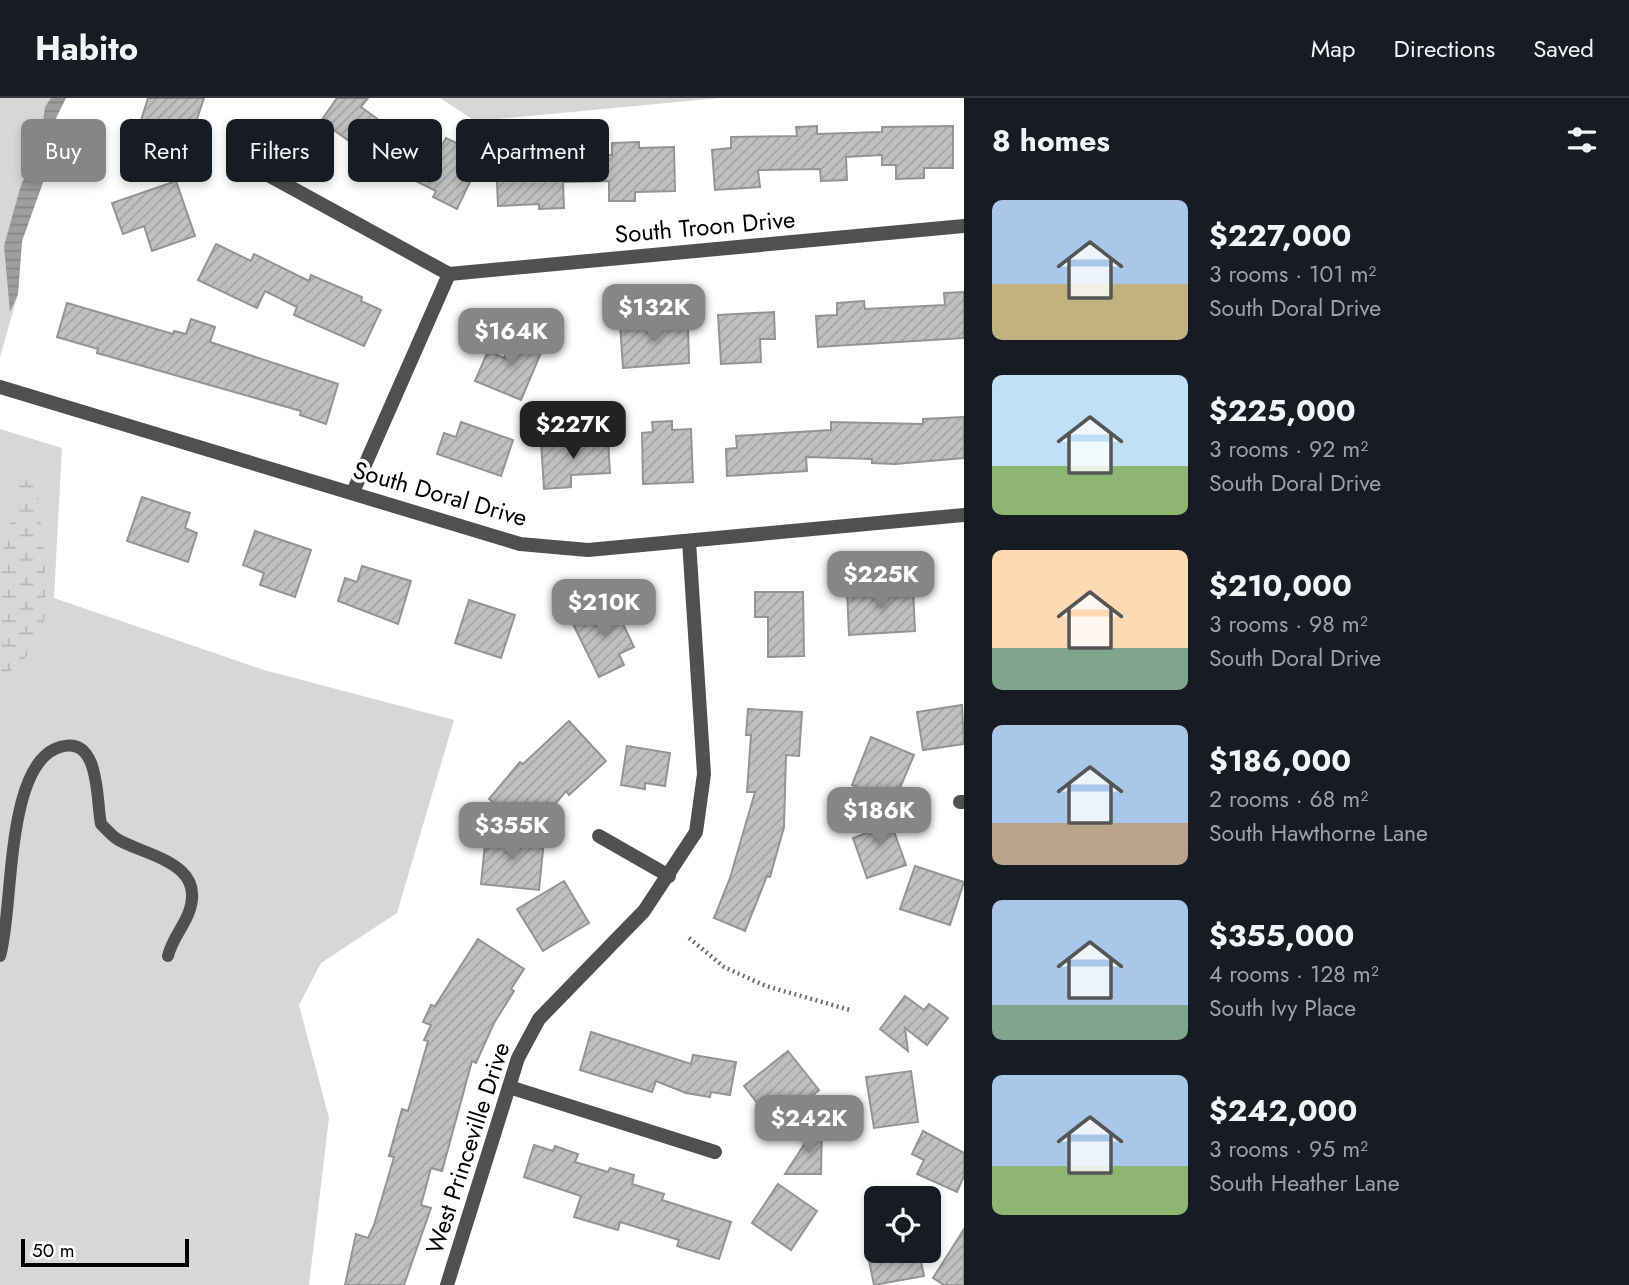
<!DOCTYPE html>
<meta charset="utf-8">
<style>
:root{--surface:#171b24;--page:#242831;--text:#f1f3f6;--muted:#9ea1a6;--line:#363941;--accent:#858687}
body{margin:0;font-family:Jost,sans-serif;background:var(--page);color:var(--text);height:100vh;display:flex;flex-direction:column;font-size:26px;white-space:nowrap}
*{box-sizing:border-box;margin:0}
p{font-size:23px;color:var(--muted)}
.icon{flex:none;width:38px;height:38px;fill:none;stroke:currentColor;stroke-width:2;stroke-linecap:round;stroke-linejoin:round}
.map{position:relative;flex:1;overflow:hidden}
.details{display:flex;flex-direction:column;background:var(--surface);width:665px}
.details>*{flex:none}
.banner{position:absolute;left:21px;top:21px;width:665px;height:63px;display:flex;gap:14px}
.tools{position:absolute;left:864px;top:1088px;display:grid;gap:14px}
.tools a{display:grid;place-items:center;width:77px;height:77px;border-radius:10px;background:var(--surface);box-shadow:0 4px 10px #0003;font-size:35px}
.scale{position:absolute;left:21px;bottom:18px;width:168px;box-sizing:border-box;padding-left:7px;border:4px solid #000;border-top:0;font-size:19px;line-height:24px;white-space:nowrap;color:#000;-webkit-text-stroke:5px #fff;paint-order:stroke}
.price{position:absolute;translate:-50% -60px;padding:0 16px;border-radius:14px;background:var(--accent);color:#fff;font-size:23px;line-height:46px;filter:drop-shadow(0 2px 4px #0008)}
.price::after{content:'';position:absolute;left:50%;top:42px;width:21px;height:16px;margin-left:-10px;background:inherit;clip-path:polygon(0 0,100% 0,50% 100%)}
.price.on{background:#222;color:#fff}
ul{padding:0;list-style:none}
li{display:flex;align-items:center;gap:21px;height:175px;padding:0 28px}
li span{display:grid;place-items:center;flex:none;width:196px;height:140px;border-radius:10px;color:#555}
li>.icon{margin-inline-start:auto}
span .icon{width:84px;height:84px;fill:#fffc;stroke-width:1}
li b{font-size:30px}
h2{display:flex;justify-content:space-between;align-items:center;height:84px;padding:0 28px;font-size:30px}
.tag{padding:0 24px;border-radius:10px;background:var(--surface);box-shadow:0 4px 10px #0003;font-size:24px;line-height:63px}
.tag.on{background:var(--accent);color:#fff}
header{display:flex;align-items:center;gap:42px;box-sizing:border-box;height:98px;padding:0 35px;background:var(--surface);border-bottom:2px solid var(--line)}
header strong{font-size:33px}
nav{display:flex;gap:38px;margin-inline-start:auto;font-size:24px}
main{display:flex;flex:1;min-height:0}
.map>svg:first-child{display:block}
</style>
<header>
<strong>Habito</strong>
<nav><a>Map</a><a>Directions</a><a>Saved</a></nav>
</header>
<main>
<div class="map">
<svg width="964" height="1187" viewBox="0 0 964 1187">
<defs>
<pattern id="wetland-marsh" width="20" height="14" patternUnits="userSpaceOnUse" patternTransform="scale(1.75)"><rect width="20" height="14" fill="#d7d7d7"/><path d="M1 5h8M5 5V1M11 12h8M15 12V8" fill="none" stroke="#b7b7b7"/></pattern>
<pattern id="water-rules" width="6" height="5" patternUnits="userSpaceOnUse" patternTransform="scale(1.75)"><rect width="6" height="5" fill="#9e9e9e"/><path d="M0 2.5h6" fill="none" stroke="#868686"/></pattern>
<pattern id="building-hatch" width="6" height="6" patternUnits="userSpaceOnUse" patternTransform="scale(1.75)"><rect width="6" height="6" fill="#c0c0c0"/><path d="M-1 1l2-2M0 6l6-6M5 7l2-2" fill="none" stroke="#a3a3a3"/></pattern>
</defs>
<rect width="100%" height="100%" fill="#fff"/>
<g fill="#d7d7d7">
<polygon points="0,0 66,0 56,20 59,40 22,143 18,196 0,259"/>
<polygon points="440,0 720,0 475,23"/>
<polygon points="0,331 62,350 54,500 264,572 454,622 397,815 321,865 299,907 329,1020 309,1187 0,1187"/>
</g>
<path fill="url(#wetland-marsh)" d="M20,380L37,387C40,425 53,504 40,538C33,556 15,570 0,581V468Z"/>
<polygon fill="url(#water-rules)" points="51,0 66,0 56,20 59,40 22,143 18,196 10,214 4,148 21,87 39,52 45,9"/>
<g fill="url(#building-hatch)" stroke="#949494" stroke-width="2">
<polygon points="148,0 204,0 196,24 189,21 178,56 135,42"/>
<polygon points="337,0 368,0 361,9 390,30 373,54 355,41 352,45 321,23"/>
<polygon points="817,28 817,36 882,34 882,29 953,28 953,70 924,70 924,80 896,81 896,67 882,67 882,57 846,59 847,82 821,83 820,71 758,72 760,89 715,92 712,52 731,50 731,39 797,38 796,29"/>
<polygon points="417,40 440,51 446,40 469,51 463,62 481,61 457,111 433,99 436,93 400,75"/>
<polygon points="639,44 639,50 674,49 675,93 635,94 635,103 609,103 609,83 563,84 564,110 539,111 539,106 498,108 496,61 545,59 546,66 592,64 592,57 612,57 612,45"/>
<polygon points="176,83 195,138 152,153 144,128 123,136 112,105"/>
<polygon points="216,146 251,163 254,156 309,183 311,177 362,199 361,203 381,212 364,248 294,217 297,209 265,193 257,210 198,182"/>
<polygon points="964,194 964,240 818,249 816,218 837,217 837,205 864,203 865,211 945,207 944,195"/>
<polygon points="67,205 173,236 174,233 186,236 191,221 215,229 210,244 338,286 326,326 300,317 301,313 97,255 98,251 57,239"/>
<polygon points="774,214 775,241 760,241 761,264 721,266 718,217"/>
<polygon points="668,221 669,228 688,228 689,265 623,270 620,225"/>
<polygon points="513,237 543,250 521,302 475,283 488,253 504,260"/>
<polygon points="964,319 964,360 895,366 872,365 872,361 806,359 807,373 727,378 726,351 737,350 736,338 831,332 831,324 923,326 923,321"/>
<polygon points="672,323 672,332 691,331 693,384 643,386 642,335 653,334 652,324"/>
<polygon points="461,324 513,342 501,378 437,356 444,335 456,339"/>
<polygon points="608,341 610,375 571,377 571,389 544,391 541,344"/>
<polygon points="142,399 190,415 185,430 197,435 188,464 127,443"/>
<polygon points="255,433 311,452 295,499 260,487 264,475 243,467"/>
<polygon points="362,468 411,483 398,526 338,503 345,480 357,484"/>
<polygon points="913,489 915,533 849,537 847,492"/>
<polygon points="755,494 803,494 804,558 768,559 768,519 755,519"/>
<polygon points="469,502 515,517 501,560 455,545"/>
<polygon points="613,505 634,549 619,556 624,567 599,579 572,524"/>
<polygon points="962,607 964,646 923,652 917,614"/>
<polygon points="748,611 802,614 799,658 786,657 784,729 770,779 767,778 745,833 714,820 730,780 755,694 747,694 751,637 746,637"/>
<polygon points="569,623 606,663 569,697 566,693 530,736 489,701 520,664 523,666"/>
<polygon points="871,639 914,657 894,704 852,687"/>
<polygon points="627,648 670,655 665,688 645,685 645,691 621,687"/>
<polygon points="887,714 906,767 867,780 853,740 867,735 863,723"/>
<polygon points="486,736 544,742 539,792 481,786"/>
<polygon points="915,768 964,784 950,827 900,811"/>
<polygon points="564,783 589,825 543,853 517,811"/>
<polygon points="478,841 524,871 511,891 514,893 494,925 476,965 472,963 442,1073 431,1070 421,1107 431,1110 404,1187 345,1187 356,1136 368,1140 374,1127 394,1059 389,1058 402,1011 408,1013 428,943 424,942 431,927 423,924 431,907 435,908"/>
<polygon points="905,898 924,912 929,906 948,920 927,947 905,930 908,953 880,931"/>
<polygon points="591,934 691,966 693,957 736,964 730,997 711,994 710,999 686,995 656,983 652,994 580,972"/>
<polygon points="788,953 819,992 775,1028 744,988"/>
<polygon points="911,973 918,1024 874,1030 866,979"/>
<polygon points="822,1019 821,1076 785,1076"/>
<polygon points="923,1033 964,1055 964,1078 957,1094 917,1076 924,1062 912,1056"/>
<polygon points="534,1047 553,1053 555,1048 578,1056 575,1064 608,1074 610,1070 634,1077 632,1086 664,1096 662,1102 731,1124 719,1161 677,1148 679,1142 620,1124 618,1132 574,1119 581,1098 524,1079"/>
<polygon points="778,1086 817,1113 791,1152 752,1125"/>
<polygon points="964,1131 964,1187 944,1187 933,1180"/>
<polygon points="867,1153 919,1153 924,1178 874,1187"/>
</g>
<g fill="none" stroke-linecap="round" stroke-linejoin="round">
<polyline stroke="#727272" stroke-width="4.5" stroke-dasharray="2 3.5" stroke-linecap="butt" points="689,840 724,869 766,888 850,912"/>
<path stroke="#505050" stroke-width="12" d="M0,858C14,813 4,665 60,649C101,637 96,703 101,726C106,731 112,738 117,741C145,758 207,764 189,814C183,830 172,841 168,858"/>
<g stroke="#505050" stroke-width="14">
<polyline points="257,71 449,176"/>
<polyline points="449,176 964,128"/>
<polyline points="0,289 520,446 588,452 964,417"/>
<polyline points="353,394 449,176"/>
<polyline points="960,704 964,704"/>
<polyline points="599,738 669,778"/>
<polyline points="509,989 715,1054"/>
<polyline points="447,1187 518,960 539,921 644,813 696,734 704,676 689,443"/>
</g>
</g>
<g text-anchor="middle" stroke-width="7" stroke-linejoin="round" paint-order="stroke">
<g font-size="24" fill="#000" stroke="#fff">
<text transform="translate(705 129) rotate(-5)" y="8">South Troon Drive</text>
<text transform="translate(440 396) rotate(16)" y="8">South Doral Drive</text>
<text transform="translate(468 1050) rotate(-72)" y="8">West Princeville Drive</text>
</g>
</g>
</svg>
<div class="tools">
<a><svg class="icon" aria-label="locate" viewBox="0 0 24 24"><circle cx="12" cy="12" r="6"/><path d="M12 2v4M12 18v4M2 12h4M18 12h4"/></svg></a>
</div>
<div class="scale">50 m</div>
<b class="price" style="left:654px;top:246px">$132K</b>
<b class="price" style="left:511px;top:270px">$164K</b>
<b class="price on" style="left:573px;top:363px">$227K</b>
<b class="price" style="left:881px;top:513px">$225K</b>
<b class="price" style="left:604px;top:541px">$210K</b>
<b class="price" style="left:879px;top:749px">$186K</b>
<b class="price" style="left:512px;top:764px">$355K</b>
<b class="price" style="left:809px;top:1057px">$242K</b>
<div class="banner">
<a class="tag on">Buy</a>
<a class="tag">Rent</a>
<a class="tag">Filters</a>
<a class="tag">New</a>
<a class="tag">Apartment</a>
</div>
</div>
<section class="details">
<h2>8 homes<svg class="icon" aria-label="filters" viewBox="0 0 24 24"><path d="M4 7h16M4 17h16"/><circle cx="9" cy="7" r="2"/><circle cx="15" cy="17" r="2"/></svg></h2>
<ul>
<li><span style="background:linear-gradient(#a9c7e8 60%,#c2b280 0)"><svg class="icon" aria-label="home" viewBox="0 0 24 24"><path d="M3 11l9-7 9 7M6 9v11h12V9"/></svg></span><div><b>$227,000</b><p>3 rooms · 101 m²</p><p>South Doral Drive</p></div></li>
<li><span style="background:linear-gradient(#bfe0f5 65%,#8fb573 0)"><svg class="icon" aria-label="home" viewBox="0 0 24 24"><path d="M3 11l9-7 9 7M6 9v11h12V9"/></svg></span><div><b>$225,000</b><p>3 rooms · 92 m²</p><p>South Doral Drive</p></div></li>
<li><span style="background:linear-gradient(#ffd9b3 70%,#7fa58c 0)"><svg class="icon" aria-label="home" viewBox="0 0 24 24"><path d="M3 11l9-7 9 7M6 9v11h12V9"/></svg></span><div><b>$210,000</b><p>3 rooms · 98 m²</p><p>South Doral Drive</p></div></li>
<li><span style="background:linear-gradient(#a9c7e8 70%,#b9a48a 0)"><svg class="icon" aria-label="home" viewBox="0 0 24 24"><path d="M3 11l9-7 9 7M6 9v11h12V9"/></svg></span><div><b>$186,000</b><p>2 rooms · 68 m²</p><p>South Hawthorne Lane</p></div></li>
<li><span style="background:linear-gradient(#a9c7e8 75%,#7fa58c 0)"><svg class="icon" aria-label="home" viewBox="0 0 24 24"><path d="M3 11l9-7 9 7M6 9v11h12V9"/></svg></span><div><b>$355,000</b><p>4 rooms · 128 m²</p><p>South Ivy Place</p></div></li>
<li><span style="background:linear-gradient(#a9c7e8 65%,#8fb573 0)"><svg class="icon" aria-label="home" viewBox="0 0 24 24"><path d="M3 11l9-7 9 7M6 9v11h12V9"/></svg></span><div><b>$242,000</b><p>3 rooms · 95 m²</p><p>South Heather Lane</p></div></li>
</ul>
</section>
</main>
